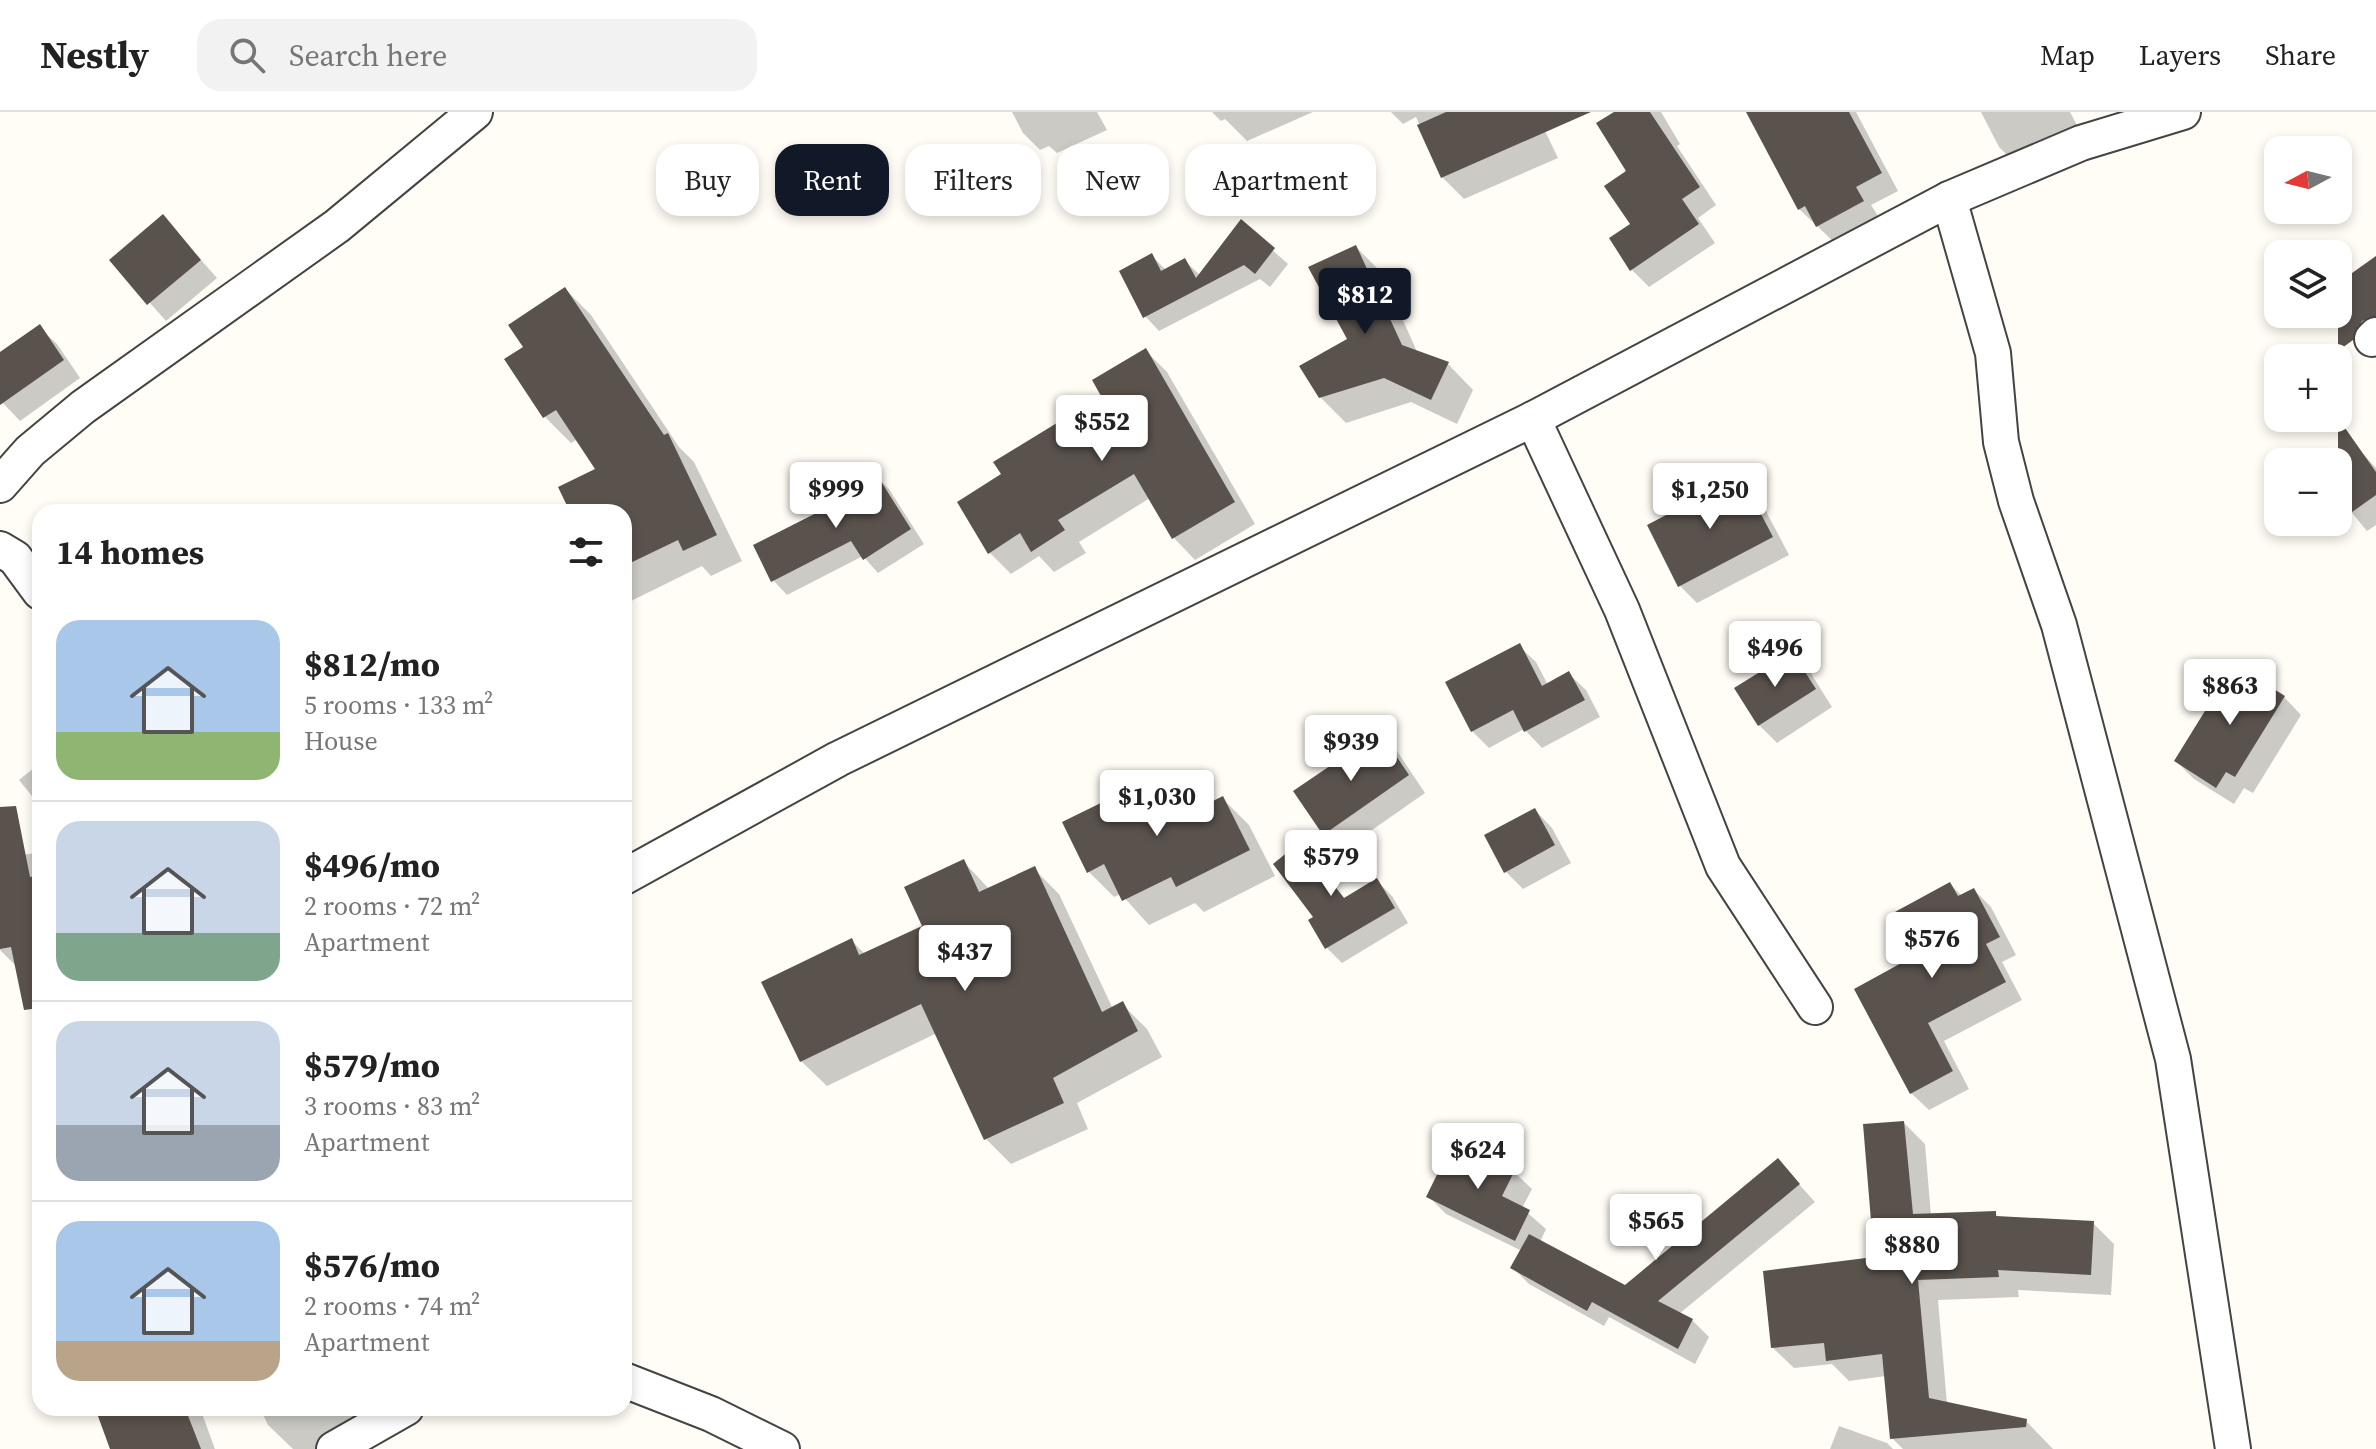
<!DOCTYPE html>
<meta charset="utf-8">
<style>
:root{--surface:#fff;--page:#f2f2f2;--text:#222;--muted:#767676;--line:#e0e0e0;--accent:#111827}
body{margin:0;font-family:"Source Serif 4",serif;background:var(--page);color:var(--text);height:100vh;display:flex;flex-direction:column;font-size:30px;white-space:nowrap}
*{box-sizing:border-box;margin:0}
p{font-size:26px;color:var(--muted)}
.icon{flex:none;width:44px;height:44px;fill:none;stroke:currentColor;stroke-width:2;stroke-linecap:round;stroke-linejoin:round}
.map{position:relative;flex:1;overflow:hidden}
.panel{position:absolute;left:32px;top:392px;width:600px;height:912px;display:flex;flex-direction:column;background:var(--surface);border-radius:24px;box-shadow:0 4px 12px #0003}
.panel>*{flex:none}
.guide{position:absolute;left:656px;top:32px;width:760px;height:72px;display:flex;gap:16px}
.needle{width:52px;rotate:263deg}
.tools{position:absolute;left:2264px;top:24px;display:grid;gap:16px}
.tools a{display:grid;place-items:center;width:88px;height:88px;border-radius:16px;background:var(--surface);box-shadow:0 4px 12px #0003;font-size:40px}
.price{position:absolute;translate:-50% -68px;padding:0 18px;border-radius:8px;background:#fff;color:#222;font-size:26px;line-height:52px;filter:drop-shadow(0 2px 4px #0008)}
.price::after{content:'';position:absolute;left:50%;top:48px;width:24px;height:18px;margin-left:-12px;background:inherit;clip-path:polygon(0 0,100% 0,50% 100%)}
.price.selected{background:var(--accent);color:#fff}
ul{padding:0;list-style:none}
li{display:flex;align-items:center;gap:24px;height:200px;padding:0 24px}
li+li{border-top:2px solid var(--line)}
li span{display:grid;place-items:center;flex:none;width:224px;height:160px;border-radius:24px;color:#555}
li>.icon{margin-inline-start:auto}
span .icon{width:96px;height:96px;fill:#fffc;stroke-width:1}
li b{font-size:34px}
h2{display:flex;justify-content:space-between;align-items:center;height:96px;padding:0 24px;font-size:34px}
.chip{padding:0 28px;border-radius:24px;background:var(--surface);box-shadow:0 4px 12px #0003;font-size:28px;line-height:72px}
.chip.selected{background:var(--accent);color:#fff}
header{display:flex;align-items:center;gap:48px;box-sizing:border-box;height:112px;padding:0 40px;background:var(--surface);border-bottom:2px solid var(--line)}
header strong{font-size:38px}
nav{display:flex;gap:44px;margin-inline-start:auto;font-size:28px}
.search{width:560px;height:72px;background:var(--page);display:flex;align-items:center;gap:20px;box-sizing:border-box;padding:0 28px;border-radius:24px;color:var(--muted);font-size:30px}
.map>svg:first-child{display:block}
</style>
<header>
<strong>Nestly</strong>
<div class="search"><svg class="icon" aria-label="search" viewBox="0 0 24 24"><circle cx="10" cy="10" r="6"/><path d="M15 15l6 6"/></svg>Search here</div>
<nav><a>Map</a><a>Layers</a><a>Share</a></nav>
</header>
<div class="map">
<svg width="2376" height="1337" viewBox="0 0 2376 1337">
<rect width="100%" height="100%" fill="#fffdf5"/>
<g fill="#0003">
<polygon points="1012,0 1097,0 1107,18 1057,41 1049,34 1040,38 1023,21"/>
<polygon points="1212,0 1313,0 1247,29 1225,7 1221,9"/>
<polygon points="1391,0 1536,0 1558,46 1464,87 1442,65 1416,5 1403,12"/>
<polygon points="1618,0 1661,0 1680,32 1677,34 1716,93 1698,106 1715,131 1649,175 1632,158 1612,127 1632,113"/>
<polygon points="1748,0 1856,0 1898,79 1871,93 1880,107 1835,131 1799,97"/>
<polygon points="1981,0 2070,0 2080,19 2016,52 1999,35"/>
<polygon points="163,105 217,166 166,209 112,148"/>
<polygon points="1241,110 1288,152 1270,175 1260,167 1159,219 1145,204 1152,144 1166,158 1185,149 1200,163"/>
<polygon points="1356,135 1382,161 1418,242 1448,252 1473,278 1457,312 1411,290 1346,311 1320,285 1349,228"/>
<polygon points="2376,144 2376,214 2354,230 2328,202 2338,202 2338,172"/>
<polygon points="565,177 591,203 679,335 694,350 742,449 711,464 702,454 629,490 624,485 624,400 572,400 598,358 578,327 571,331 545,305 507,248 526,235"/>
<polygon points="39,215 57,232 80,266 20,309 0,288 0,242"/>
<polygon points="1145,238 1167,260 1255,412 1195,448 1174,426 1150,386 1079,430 1086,441 1054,460 1039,444 1011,462 989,440 1003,363 1104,285"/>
<polygon points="2354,332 2376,356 2376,413 2367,419 2338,384 2338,350 2328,350"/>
<polygon points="875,363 889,377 924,432 878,461 863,444 787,483 773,468"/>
<polygon points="1741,366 1758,384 1789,443 1697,491 1680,474"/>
<polygon points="1519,534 1536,550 1548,573 1569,562 1586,578 1600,605 1542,636 1524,617 1489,636 1472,619"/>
<polygon points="1792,542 1810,560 1832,595 1777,631 1759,613"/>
<polygon points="2284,585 2301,603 2253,681 2244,676 2234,692 2194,667 2176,649"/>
<polygon points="1380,622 1397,639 1425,681 1342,739 1324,722"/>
<polygon points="40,651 40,694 19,668"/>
<polygon points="1193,666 1216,690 1223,687 1249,713 1275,764 1204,800 1195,791 1149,813 1121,782 1114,785 1089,760 1109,689 1121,702"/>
<polygon points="1535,698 1552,716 1571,751 1523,777 1506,760"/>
<polygon points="1300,733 1346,788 1377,769 1392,784 1408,811 1342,851 1327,836 1316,806"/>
<polygon points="40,740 40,890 18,856 0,838 0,747"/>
<polygon points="963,749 990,778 1034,757 1059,782 1113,897 1122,892 1147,917 1162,945 1077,991 1088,1017 1011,1052 986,1027 937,921 827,974 801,949 851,828 865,842 925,815"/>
<polygon points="1950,772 1962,784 1974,778 1991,795 2016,843 2002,850 2022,888 1944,929 1969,977 1929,998 1911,981 1919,844"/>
<polygon points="1904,1011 1925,1032 1931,1104 1995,1101 1999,1106 2093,1111 2114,1132 2111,1183 2018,1178 2019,1185 1938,1188 1947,1292 2026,1309 2053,1337 1903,1337 1892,1326 1886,1264 1849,1269 1832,1252 1794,1256 1773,1236 1876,1147"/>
<polygon points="1778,1049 1815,1090 1679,1202 1692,1208 1709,1225 1695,1252 1609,1205 1604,1214 1529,1172 1513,1156 1522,1139 1446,1102 1428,1084 1514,1060 1532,1077 1522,1096 1546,1117 1540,1130 1625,1175"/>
<polygon points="97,1296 200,1296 215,1337 113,1337"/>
<polygon points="260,1296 395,1296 318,1337 293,1337 268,1313"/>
<polygon points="1839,1314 1887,1331 1893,1337 1830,1337"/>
</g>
<g fill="#5a524d">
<polygon points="1446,0 1591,0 1441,66 1417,13"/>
<polygon points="1614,0 1650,0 1700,75 1682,87 1699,112 1630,159 1609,126 1630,112 1604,74 1626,59 1596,11"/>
<polygon points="1746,0 1849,0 1882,61 1856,75 1864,89 1816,115 1805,94 1798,98"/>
<polygon points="163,102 201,148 147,193 109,148"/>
<polygon points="1241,107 1275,136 1255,162 1244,153 1143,206 1119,159 1152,141 1161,159 1185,146 1196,166"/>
<polygon points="1356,133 1402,233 1449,250 1431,288 1384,266 1319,286 1299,254 1347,227 1308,155"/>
<polygon points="2376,144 2376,204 2362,209 2353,228 2338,239 2338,171"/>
<polygon points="565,175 664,323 668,321 717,423 683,439 678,428 624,454 624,400 570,400 558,375 595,357 556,298 543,306 504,247 523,235 508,213"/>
<polygon points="40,212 64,248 0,293 0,240"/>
<polygon points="1146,236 1235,390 1172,427 1134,362 1058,408 1065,418 1031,440 1020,421 988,442 957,390 1001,362 993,350 1101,284 1092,268"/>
<polygon points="2338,306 2376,360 2376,383 2338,410"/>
<polygon points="875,360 911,417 863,448 851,429 771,470 753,433 846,386 843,380"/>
<polygon points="1741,364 1773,425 1678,475 1647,413"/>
<polygon points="1520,531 1542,574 1569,559 1585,588 1524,620 1513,598 1471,620 1445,570"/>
<polygon points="1792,540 1816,577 1758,614 1734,576"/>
<polygon points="2234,552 2285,584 2235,665 2226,660 2216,676 2174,649"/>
<polygon points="1380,620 1409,663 1323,723 1293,679"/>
<polygon points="1193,664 1207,692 1223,684 1250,738 1176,775 1171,765 1122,789 1104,752 1087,761 1062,710 1109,687 1116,702"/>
<polygon points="16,694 30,765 40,763 40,896 24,898 11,835 0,837 0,695"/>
<polygon points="1535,696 1555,733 1504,761 1484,723"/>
<polygon points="1300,730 1344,786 1377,766 1395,796 1325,837 1308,808 1313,805 1273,752"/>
<polygon points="964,747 979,780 1035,754 1102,900 1123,889 1138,919 1053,966 1064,991 984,1028 921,892 800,950 761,870 852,826 859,843 922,814 904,775"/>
<polygon points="1950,770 1958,784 1974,776 2000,825 1986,832 2006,870 1928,911 1953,959 1910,982 1854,877 1916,843 1893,801"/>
<polygon points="1904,1009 1913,1102 1996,1099 1996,1104 2094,1109 2091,1163 1998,1158 1999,1165 1918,1168 1929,1286 2027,1307 2026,1315 1890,1327 1882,1242 1826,1249 1824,1231 1771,1236 1763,1159 1874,1145 1863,1012"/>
<polygon points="1454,1028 1515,1058 1502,1084 1530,1098 1515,1129 1426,1085"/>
<polygon points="1778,1046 1800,1072 1658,1189 1693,1207 1678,1237 1592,1190 1587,1199 1510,1156 1529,1122 1625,1173"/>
<polygon points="95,1296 185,1296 201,1337 110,1337"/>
</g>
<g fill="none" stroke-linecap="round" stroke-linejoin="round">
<g stroke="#444" stroke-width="38">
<g id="street">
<polyline points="1949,87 1993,241 2001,330 2016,389 2059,513 2173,947 2233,1337"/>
<polyline points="2372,227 2376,223"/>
<polyline points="1533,307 1622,498 1723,754 1815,895"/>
<polyline points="0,373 30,339 83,295 337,114 475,0"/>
<polyline points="0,437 15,446 40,480"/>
<polyline points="624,765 838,647 1533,307 1949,87 2081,31 2183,0"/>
<polyline points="624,1268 711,1302 782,1337"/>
<polyline points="334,1337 406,1296"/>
</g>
</g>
<use href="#street" stroke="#fff" stroke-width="34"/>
</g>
</svg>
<div class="tools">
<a><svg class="needle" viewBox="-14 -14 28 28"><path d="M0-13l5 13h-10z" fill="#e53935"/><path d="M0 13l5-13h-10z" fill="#767676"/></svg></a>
<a><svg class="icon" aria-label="layers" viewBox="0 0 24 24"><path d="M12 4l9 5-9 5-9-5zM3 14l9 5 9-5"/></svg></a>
<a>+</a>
<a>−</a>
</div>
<b class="price selected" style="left:1365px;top:224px">$812</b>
<b class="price" style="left:1102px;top:351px">$552</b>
<b class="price" style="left:836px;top:418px">$999</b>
<b class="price" style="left:1710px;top:419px">$1,250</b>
<b class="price" style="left:1775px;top:577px">$496</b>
<b class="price" style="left:2230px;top:615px">$863</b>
<b class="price" style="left:1351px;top:671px">$939</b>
<b class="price" style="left:1157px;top:726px">$1,030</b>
<b class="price" style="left:1331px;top:786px">$579</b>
<b class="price" style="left:1932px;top:868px">$576</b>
<b class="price" style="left:965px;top:881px">$437</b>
<b class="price" style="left:1478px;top:1079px">$624</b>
<b class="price" style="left:1656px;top:1150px">$565</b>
<b class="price" style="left:1912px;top:1174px">$880</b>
<div class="guide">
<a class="chip">Buy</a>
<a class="chip selected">Rent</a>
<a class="chip">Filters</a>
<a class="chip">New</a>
<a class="chip">Apartment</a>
</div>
<section class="panel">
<h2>14 homes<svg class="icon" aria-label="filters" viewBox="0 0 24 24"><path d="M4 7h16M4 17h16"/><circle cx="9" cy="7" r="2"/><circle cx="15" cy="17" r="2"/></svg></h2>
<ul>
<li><span style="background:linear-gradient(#a9c7e8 70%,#8fb573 0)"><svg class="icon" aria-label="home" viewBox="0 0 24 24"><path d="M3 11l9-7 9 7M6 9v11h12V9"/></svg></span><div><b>$812/mo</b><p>5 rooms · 133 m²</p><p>House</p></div></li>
<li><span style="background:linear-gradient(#c9d6e8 70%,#7fa58c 0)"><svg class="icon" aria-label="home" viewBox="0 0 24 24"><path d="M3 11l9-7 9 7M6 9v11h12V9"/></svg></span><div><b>$496/mo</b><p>2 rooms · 72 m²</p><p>Apartment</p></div></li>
<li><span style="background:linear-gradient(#c9d6e8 65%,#9aa5b1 0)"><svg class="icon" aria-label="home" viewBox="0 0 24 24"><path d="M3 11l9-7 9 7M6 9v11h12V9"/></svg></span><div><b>$579/mo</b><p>3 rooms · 83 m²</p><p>Apartment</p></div></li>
<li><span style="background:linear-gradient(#a9c7e8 75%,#b9a48a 0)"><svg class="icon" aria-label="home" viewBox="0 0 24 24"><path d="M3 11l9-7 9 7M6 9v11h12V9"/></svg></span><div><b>$576/mo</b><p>2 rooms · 74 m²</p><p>Apartment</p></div></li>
</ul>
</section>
</div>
